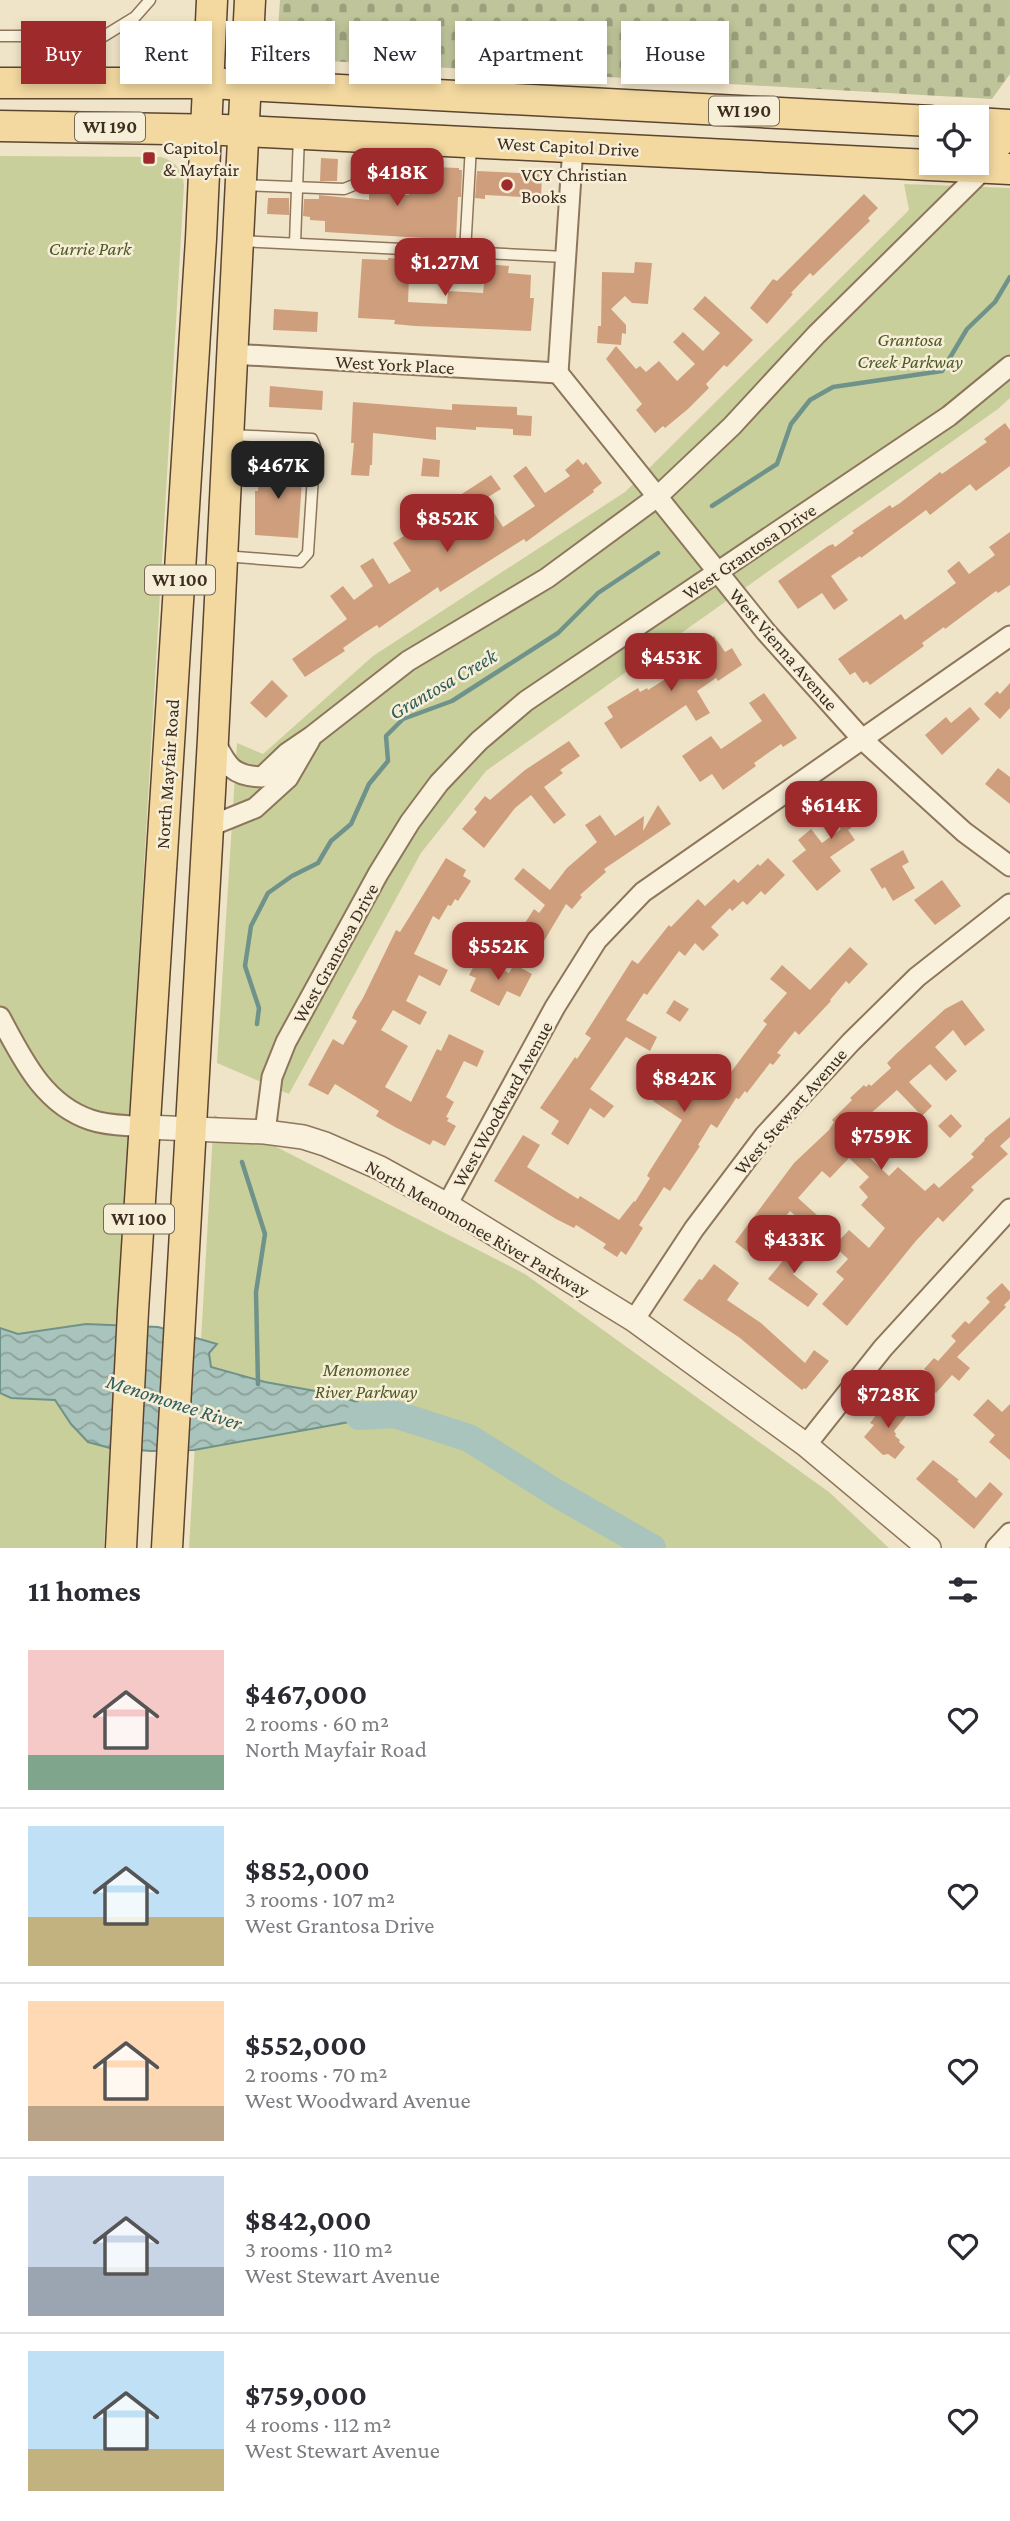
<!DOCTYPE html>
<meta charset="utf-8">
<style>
:root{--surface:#fff;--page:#f7f7f7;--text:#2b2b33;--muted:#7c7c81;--line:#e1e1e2;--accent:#9e2a2b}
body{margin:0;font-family:"Crimson Pro",serif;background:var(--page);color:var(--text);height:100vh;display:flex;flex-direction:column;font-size:26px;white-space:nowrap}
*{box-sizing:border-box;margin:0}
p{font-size:23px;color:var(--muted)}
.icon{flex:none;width:38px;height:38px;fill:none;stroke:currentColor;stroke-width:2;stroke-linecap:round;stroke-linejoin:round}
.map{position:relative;height:1548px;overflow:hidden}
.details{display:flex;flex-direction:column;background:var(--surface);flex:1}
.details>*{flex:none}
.top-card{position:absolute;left:21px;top:21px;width:970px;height:63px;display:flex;gap:14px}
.controls{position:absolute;left:919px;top:105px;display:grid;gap:14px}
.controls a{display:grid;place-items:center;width:70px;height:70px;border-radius:0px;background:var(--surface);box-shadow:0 4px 10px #0003;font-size:35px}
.price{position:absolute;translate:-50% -60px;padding:0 16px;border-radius:14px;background:var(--accent);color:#fff;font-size:23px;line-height:46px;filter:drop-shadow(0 2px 4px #0008)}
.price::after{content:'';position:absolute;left:50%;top:42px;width:21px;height:16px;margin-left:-10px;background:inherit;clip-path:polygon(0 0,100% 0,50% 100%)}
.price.current{background:#222;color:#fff}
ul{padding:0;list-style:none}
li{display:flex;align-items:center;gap:21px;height:175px;padding:0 28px}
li+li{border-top:2px solid var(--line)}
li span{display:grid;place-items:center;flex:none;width:196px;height:140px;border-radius:0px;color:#555}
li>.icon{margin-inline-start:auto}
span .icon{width:84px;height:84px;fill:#fffc;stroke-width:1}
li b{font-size:30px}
h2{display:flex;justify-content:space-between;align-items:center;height:84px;padding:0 28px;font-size:30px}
.pill{padding:0 24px;border-radius:0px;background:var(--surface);box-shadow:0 4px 10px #0003;font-size:24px;line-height:63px}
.pill.current{background:var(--accent);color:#fff}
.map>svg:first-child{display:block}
</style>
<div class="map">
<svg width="1010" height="1548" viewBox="0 0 1010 1548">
<defs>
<pattern id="cemetery-stones" width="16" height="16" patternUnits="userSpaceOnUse" patternTransform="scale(1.75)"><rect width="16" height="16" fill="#bfc49a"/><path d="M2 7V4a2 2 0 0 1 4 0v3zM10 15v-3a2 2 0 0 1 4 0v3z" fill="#9ca07d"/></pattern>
<pattern id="water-waves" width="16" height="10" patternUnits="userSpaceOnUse" patternTransform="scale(1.75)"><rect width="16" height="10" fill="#a9c4bc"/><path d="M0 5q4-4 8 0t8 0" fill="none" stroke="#8ba098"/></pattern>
</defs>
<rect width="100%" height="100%" fill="#f0e4c8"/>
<polygon fill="url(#cemetery-stones)" points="280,0 1010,0 1010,74 992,99 276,58"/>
<g fill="#c9cf9b">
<path d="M0,156L161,157C176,161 183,171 184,186L104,1548H0Z"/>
<polygon points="904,184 1010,188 1010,398 998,409 486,771 421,853 289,1094 217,1063 237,743 263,754 373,656 625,492 909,210"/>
<polygon points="214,1115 525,1274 829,1492 889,1548 189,1548"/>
</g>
<polygon fill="url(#water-waves)" stroke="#6f938a" stroke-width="2" points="86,1324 158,1327 217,1344 209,1353 211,1367 265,1382 332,1394 394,1414 194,1450 151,1451 110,1448 88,1442 71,1424 55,1400 11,1398 0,1393 0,1328 18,1334"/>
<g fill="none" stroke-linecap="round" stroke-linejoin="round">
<g stroke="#6f938a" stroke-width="4.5">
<polyline points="712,506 777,464 791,424 810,400 833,387 942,371 967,329 995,302 1010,277"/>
<polyline points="257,1024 259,1008 245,966 251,926 268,893 292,876 318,863 331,841 351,824 369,784 388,761 386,736 403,719 452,701 558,633 598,593 658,553"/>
<polyline points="242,1162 265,1234 256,1292 258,1384"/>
</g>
<polyline stroke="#a9c4bc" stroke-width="28" points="359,1416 394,1414 469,1438 556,1493 652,1548"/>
</g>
<g fill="#cf9f7d">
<polygon points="321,158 338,159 337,181 320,181"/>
<polygon points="410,166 459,168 459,170 462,170 461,197 458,197 456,240 325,232 325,221 310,220 310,217 303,216 304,199 319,199 319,195 369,200 369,193 409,195"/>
<polygon points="477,171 542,174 541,198 485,195 485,199 475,198"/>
<polygon points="864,194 878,208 868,218 870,221 813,276 810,273 791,293 793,294 767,324 750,308 773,279 777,281"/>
<polygon points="268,198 289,198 289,215 267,214"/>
<polygon points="388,258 436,262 434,279 409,278 408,302 447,304 448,291 483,293 486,264 509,266 508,273 531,275 530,298 534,298 531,331 415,326 394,324 395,320 358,318 362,259 388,260"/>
<polygon points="635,262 652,263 648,304 632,303 625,296 611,309 626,325 626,334 622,333 621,345 597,343 598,326 601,326 602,272 634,273"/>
<polygon points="705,296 753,340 727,367 724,365 706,384 709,388 688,409 665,428 663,426 655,433 636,410 642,404 606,359 616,346 636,369 640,366 646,372 659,361 677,381 695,364 673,342 683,332 703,351 720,333 693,309"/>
<polygon points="274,309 318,312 317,332 273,330"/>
<polygon points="270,386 323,391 322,410 269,407"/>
<polygon points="353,402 452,410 452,404 517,407 517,415 532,416 531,436 513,435 513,429 476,427 476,430 436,427 436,440 373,433 372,465 370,465 369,476 351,475 354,443 351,443"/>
<polygon points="1005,423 1010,430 1010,466 976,491 970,484 930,515 926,510 861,558 860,556 831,576 848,600 834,610 822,593 798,609 778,581 828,546 833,544 835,547 854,533 852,531 890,505 892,508 900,503 940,472 942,474 987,442 984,439"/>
<polygon points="423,458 440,460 439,477 421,476"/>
<polygon points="578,459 583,465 586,462 602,483 593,490 594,492 526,542 524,539 440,592 438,587 379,628 377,625 363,634 343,648 345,651 305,677 292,659 347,619 330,596 343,586 354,600 373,586 360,566 373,558 389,584 411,571 393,543 424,523 422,520 491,475 501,489 485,499 503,527 535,506 513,476 526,466 545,493 570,476 565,470"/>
<polygon points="260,464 303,467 298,538 255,535 255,491 258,491"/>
<polygon points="1010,532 1010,585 998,593 996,591 945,629 944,627 922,643 924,646 870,685 867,681 863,683 855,672 850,675 838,659 901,614 905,620 956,583 947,571 959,561 969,574 995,555 989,547"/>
<polygon points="714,636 725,652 732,648 742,665 718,681 716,678 697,691 710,713 696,721 686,705 621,749 604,723 613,717 607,707 638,688 640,692 647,688 648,690 672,675 668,669 671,667 670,665"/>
<polygon points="272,680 288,696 266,718 250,703"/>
<polygon points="1010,683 1010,708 1000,719 984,704 997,691 1000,694"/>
<polygon points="764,693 797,738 783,747 781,744 754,763 756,766 723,790 712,774 700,782 682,756 711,736 721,749 762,721 749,703"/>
<polygon points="970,707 980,719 942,755 925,735 946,717 951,723"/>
<polygon points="569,741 580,756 560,770 563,773 544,787 566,815 554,824 531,795 515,808 484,848 462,829 477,812 474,809 485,796 490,800 525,770"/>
<polygon points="998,768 1010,777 1010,804 985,784"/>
<polygon points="855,789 872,813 848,830 855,840 830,857 841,871 817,891 792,861 806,850 798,840 811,829 822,843 841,829 827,810"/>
<polygon points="658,805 671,824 604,869 606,872 580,895 582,897 572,909 566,904 544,941 523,926 534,909 539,913 545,905 514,879 523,868 550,890 567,868 597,842 585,825 600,815 615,836 644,816 643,831"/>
<polygon points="903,850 909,862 902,866 915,888 893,901 885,887 882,889 870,869"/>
<polygon points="446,858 466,870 463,876 471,881 458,901 455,899 451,906 448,905 439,920 433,916 414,954 448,970 440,986 419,975 406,1001 427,1012 420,1025 393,1010 381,1030 408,1046 385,1087 411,1102 437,1049 441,1051 449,1034 484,1051 477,1067 464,1061 446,1097 454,1102 446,1117 449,1118 447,1121 456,1126 445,1146 433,1140 430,1145 395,1127 376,1116 379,1111 335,1084 328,1095 308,1085 333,1039 343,1045 357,1021 352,1018 355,1011 363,998 396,930 400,932 405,924"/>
<polygon points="768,858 785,875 765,895 761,891 747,905 743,901 732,911 730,908 711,927 719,935 703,951 695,943 685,956 679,951 647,995 644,993 626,1020 657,1037 650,1051 626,1037 590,1089 614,1106 604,1118 590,1108 568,1145 551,1134 559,1121 540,1108 575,1057 577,1059 591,1038 585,1034 632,960 638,964 669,925 671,927 698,899 705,906 734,879 738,883 758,864 760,866"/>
<polygon points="942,880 961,906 935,925 914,900"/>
<polygon points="850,947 868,964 849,984 846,981 830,1000 831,1001 799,1035 795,1031 777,1053 781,1055 773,1065 770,1063 747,1093 745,1091 739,1099 736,1098 717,1128 711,1124 698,1145 700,1146 670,1191 664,1187 657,1198 639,1225 643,1228 626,1255 621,1251 617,1257 603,1248 606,1244 576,1225 574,1228 556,1219 494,1181 523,1135 540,1145 527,1167 578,1199 580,1196 619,1220 634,1201 635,1202 650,1178 647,1176 649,1172 682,1120 653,1101 663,1087 687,1103 701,1082 685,1071 695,1057 723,1076 728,1069 731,1072 767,1024 763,1021 787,993 770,979 782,965 810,990"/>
<polygon points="485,960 509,973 514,964 532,974 520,997 507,991 499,1006 470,991 476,978 469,975 476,962 483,965"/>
<polygon points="674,1000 689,1009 680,1022 666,1013"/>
<polygon points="962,1000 985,1030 965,1046 953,1030 935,1047 957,1071 946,1081 930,1064 909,1082 932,1106 922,1116 897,1090 860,1123 865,1128 852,1141 889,1176 898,1167 925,1191 934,1183 939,1188 974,1157 971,1154 985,1140 984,1139 1010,1117 1010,1137 1000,1146 1008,1154 971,1187 974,1190 943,1222 938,1217 915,1242 847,1326 822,1304 844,1279 836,1272 848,1259 834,1246 849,1230 869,1248 885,1228 861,1205 868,1197 859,1187 869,1177 849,1158 830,1178 822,1171 798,1198 818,1216 808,1227 790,1211 766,1242 768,1243 757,1259 735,1242 794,1163 829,1130 834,1122 832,1120 852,1100 850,1098 864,1085 866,1087 869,1084 871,1086 891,1068 887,1063 896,1054 945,1009"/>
<polygon points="951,1114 962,1126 950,1138 938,1126"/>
<polygon points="800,1240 813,1251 793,1274 818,1294 808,1307 768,1279"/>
<polygon points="714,1264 739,1283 727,1300 761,1323 805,1363 814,1350 829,1361 806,1389 804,1388 802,1390 785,1376 740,1338 683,1300 699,1279 702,1280"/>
<polygon points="1002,1283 1010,1292 1010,1299 1004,1305 1006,1307 957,1357 970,1368 959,1381 952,1375 936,1393 922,1381 929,1373 924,1369 934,1358 938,1361 956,1341 951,1336 965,1321 969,1324 990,1302 986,1298"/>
<polygon points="895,1399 910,1411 894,1431 896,1434 895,1436 900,1440 899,1442 905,1447 895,1459 888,1454 883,1455 864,1437 874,1425 870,1423 880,1410 884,1413"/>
<polygon points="988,1399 1002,1412 1010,1404 1010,1460 989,1442 995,1435 973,1415"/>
<polygon points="933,1460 959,1480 957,1481 976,1498 990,1482 1003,1494 974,1529 916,1479"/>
</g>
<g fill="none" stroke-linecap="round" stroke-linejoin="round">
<g stroke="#8d765c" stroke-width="13">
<g id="service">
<polyline points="0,36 43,36"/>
<polyline points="43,79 43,36 104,36 135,17 150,0"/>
<polyline points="244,185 344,189 369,179 374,174 375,141"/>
<polyline points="241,241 566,257"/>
<polyline points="295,243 299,135"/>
<polyline points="465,252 471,146"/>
<polyline points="224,556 300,562 308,553 315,446 312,439 232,435"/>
</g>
</g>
<g stroke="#8d765c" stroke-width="23">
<g id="minor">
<polyline points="232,354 558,373"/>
<polyline points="558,373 766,632 863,740 964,832 1010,866"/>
<polyline points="558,373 573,146"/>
<path d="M214,740C227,765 231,776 262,777L287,753L312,736L408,661L547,578L657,497L732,426L816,335L985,168"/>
<polyline points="208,827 255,808 288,778 310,740"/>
<path d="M0,1017C22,1058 43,1104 91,1120C108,1126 127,1125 145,1127"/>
<polyline points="265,1132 272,1077 286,1042 378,874 410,822 439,783 479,741 526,701 949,416 1010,366"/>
<polyline points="447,1205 555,1007 597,940 643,892 1010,636"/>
<polyline points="634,1320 694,1229 765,1135 851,1042 917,977 1010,904"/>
<polyline points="806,1445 883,1348 1010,1209"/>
<polyline points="996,1548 1010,1533"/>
</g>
</g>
<g stroke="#8d765c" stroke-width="26">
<polyline id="tertiary" points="145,1127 265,1132 303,1137 325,1144 380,1168 447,1205 634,1320 806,1445 929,1548"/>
</g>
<g stroke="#5b4430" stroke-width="33">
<g id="primary">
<polyline points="0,83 208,83 931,121"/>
<polyline points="976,123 1010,125"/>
<polyline points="0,126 224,130 1010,169"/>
<polyline points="976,148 992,148 1010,132"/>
<polyline points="121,1548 133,1311 201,239 212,0"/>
<polyline points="167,1548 213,739 250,0"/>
</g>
</g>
<use href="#service" stroke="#faf1dc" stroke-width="10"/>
<use href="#minor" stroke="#faf1dc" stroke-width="19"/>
<use href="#tertiary" stroke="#faf1dc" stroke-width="23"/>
<use href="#primary" stroke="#f3d9a0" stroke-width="30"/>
</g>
<g fill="#9e2a2b" stroke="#f7eed8" stroke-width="2.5">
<rect x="142" y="151" width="14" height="14" rx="3.5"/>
<circle cx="507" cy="185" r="7"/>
</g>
<g text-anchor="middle" stroke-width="5" stroke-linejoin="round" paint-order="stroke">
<g fill="#f7eed8" stroke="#756857" stroke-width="2">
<rect x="709" y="96.5" width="70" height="29" rx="5"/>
<rect x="75" y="112.5" width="70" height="29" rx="5"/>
<rect x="145" y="565.5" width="70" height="29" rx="5"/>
<rect x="104" y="1204.5" width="70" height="29" rx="5"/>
</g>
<g font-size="18" font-weight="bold" fill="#3d2e20">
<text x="744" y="117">WI 190</text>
<text x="110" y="133">WI 190</text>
<text x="180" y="586">WI 100</text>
<text x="139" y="1225">WI 100</text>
</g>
<g font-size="19" fill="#3d2e20" stroke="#f7eed8">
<text transform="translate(568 146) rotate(3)" y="7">West Capitol Drive</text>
<text transform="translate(395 364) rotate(3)" y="7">West York Place</text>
<text transform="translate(749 551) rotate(-34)" y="7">West Grantosa Drive</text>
<text transform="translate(784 649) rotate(49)" y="7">West Vienna Avenue</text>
<text transform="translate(167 774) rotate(-86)" y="7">North Mayfair Road</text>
<text transform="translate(335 953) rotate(-61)" y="7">West Grantosa Drive</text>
<text transform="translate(502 1104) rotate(-61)" y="7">West Woodward Avenue</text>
<text transform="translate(790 1111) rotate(-49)" y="7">West Stewart Avenue</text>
<text transform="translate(478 1228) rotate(30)" y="7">North Menomonee River Parkway</text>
</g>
<g font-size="19" fill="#3d2e20" stroke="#f7eed8" text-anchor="start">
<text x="163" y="154">Capitol<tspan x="163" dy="22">&amp; Mayfair</tspan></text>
<text x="521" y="181">VCY Christian<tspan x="521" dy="22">Books</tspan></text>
</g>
<g font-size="19" font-style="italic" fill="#4d5a26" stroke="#f7eed8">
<text x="90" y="255">Currie Park</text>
<text x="910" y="346">Grantosa<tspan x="910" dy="22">Creek Parkway</tspan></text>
<text x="366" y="1376">Menomonee<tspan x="366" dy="22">River Parkway</tspan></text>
</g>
<g font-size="21" font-style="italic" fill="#2f5d5a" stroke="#f7eed8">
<text transform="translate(443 684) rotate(-30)" y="7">Grantosa Creek</text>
<text transform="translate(174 1402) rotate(18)" y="7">Menomonee River</text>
</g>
</g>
</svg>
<div class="controls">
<a><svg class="icon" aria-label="locate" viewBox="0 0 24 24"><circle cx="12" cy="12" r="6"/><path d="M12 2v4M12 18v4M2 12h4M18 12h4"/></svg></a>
</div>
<b class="price" style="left:397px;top:208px">$418K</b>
<b class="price" style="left:445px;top:298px">$1.27M</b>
<b class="price current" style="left:278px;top:501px">$467K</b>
<b class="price" style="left:447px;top:554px">$852K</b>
<b class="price" style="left:671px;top:693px">$453K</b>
<b class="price" style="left:831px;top:841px">$614K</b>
<b class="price" style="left:498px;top:982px">$552K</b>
<b class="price" style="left:684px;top:1114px">$842K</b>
<b class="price" style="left:881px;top:1172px">$759K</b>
<b class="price" style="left:794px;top:1275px">$433K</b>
<b class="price" style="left:888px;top:1430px">$728K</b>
<div class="top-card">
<a class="pill current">Buy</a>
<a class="pill">Rent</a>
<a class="pill">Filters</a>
<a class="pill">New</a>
<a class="pill">Apartment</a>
<a class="pill">House</a>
</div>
</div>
<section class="details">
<h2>11 homes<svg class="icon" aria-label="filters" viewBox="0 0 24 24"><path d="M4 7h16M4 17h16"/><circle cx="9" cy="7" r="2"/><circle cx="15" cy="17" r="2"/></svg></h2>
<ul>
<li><span style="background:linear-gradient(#f6c9c9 75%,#7fa58c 0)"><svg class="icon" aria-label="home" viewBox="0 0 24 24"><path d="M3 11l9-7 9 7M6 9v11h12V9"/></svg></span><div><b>$467,000</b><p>2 rooms · 60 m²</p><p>North Mayfair Road</p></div><svg class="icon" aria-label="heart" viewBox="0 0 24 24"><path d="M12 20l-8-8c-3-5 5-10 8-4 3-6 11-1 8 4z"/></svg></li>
<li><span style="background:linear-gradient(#bfe0f5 65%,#c2b280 0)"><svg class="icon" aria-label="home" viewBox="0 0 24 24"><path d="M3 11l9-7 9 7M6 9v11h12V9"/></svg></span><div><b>$852,000</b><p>3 rooms · 107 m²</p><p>West Grantosa Drive</p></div><svg class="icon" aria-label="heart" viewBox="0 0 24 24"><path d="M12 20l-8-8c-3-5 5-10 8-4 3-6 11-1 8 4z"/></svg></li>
<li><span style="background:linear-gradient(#ffd9b3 75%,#b9a48a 0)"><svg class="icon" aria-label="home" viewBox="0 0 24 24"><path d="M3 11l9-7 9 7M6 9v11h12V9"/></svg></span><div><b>$552,000</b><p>2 rooms · 70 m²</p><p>West Woodward Avenue</p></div><svg class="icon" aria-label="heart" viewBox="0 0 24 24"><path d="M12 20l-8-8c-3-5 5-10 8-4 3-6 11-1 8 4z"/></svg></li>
<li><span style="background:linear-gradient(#c9d6e8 65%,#9aa5b1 0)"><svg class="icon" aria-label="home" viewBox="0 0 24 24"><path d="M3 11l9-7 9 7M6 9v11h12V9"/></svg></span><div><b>$842,000</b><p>3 rooms · 110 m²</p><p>West Stewart Avenue</p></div><svg class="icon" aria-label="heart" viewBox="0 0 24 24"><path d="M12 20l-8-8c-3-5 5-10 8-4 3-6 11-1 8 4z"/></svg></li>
<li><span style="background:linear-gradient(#bfe0f5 70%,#c2b280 0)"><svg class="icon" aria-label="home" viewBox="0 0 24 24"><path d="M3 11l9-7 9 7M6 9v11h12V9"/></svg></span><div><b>$759,000</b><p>4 rooms · 112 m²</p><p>West Stewart Avenue</p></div><svg class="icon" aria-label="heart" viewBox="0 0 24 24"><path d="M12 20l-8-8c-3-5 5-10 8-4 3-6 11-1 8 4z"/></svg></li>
</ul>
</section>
